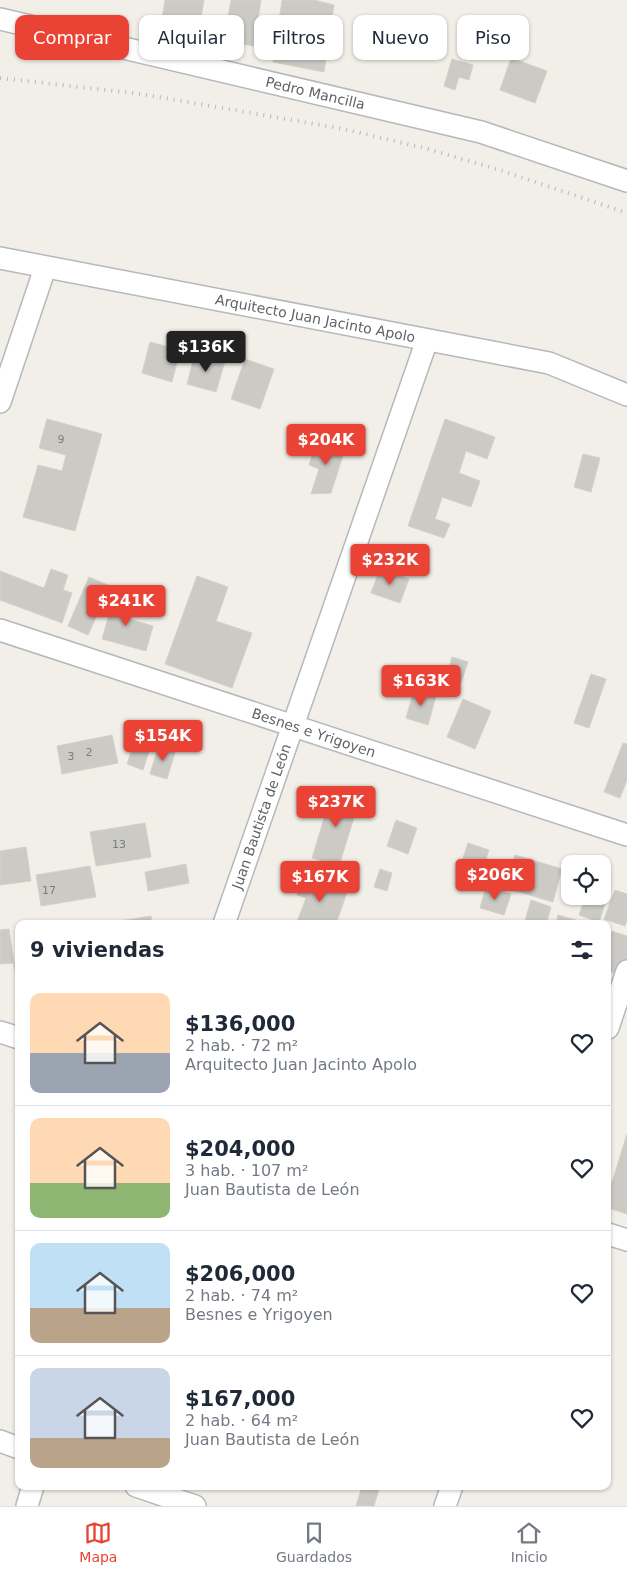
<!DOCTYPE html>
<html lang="es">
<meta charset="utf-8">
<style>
:root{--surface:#fff;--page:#f2f2f3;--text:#1f2937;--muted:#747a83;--line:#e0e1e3;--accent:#ea4335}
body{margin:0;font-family:"DejaVu Sans",sans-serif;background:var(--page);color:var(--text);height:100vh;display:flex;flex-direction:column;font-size:19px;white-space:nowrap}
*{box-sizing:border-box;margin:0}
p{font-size:16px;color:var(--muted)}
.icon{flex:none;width:28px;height:28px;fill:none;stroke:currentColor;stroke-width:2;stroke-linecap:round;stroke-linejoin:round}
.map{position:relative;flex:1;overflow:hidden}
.panel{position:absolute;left:15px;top:920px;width:596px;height:570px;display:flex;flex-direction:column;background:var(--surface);border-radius:10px;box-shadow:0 1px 4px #0004}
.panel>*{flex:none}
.guide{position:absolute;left:15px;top:15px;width:598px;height:45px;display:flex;gap:10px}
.tools{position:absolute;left:561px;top:855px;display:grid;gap:10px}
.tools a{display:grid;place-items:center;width:50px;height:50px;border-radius:10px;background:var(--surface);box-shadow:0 1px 4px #0004;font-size:25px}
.price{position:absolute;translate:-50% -42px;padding:0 11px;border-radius:5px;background:var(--accent);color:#fff;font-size:16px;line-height:32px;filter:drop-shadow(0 1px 2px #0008)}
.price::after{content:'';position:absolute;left:50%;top:30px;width:15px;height:11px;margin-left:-8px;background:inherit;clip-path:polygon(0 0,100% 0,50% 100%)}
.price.active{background:#222;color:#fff}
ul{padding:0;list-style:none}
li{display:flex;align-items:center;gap:15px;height:125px;padding:0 15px}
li+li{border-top:1px solid var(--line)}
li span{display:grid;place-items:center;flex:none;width:140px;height:100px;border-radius:10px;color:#555}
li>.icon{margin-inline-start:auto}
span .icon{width:60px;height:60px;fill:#fffc;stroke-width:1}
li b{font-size:21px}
h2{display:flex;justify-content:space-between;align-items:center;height:60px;padding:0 15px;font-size:21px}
.pill{padding:0 18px;border-radius:10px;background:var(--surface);box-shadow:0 1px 4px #0004;font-size:18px;line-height:45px}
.pill.active{background:var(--accent);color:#fff}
.menu{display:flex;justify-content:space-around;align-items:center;height:70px;border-top:1px solid var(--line);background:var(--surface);font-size:14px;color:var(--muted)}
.menu a{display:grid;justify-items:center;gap:2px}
.menu .active{color:var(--accent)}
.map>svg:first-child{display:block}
</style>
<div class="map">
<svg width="627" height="1506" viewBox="0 0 627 1506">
<rect width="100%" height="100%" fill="#f1efe8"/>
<g fill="#cccac5" stroke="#d6d1c6">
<polygon points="165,0 204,0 198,36 160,30"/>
<polygon points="231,0 261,0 254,46 224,41"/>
<polygon points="282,0 314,0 334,5 324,72 273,62"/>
<polygon points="511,58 547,71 535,103 500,90"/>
<polygon points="452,59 473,65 469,80 459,77 455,90 444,86"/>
<polygon points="150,342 180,350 172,382 142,373"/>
<polygon points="195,354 225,361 216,392 187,384"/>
<polygon points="245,359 274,369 260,409 231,399"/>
<polygon points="47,419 102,434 75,531 23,517 38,465 62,471 66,455 39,448"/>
<polygon points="445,419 495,437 487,459 466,451 459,473 480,481 471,507 442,497 435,519 450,524 444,538 408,526"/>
<polygon points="317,440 345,449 331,493 311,494 319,469 309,465"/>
<polygon points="583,454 600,458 591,492 574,487"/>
<polygon points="51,569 68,575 63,590 72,593 62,623 0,600 0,571 44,588"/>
<polygon points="380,569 409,579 400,603 371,593"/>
<polygon points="197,576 228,587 216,621 252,633 232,688 165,664"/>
<polygon points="89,577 110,586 88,635 68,626"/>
<polygon points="114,597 134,603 129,619 153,626 146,651 102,639"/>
<polygon points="452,657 468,662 461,683 446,679"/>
<polygon points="591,674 606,679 589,728 574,723"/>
<polygon points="414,690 436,696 428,725 406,718"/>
<polygon points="463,699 491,711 475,749 447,737"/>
<polygon points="139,728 155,733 143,770 127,764"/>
<polygon points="112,735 118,763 62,774 57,746"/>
<polygon points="623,743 627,744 627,780 620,798 604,792"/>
<polygon points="159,744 176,749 167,779 150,774"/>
<polygon points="333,789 360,798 339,866 312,858"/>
<polygon points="396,820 417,828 408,854 387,846"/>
<polygon points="145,823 151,857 96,866 90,832"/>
<polygon points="468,843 489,850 480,877 459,870"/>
<polygon points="26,847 31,881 0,885 0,851"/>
<polygon points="515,855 562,869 553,902 506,888"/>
<polygon points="186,864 189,883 148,891 145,872"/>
<polygon points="90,866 96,897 41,906 36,875"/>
<polygon points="380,869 392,873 387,891 374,887"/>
<polygon points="303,877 347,892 336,924 297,922 306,898 297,895"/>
<polygon points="486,887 511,894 504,915 480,908"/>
<polygon points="602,890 609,892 599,922 579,915 586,896 602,896"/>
<polygon points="615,890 627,894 627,920 625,926 604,919"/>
<polygon points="531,900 551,907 546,924 524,924"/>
<polygon points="558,915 579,921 579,924 556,924"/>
<polygon points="151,916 152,924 115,924 114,922"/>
<polygon points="9,929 14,963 0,964 0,930"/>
<polygon points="608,930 627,936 627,963 623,976 608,971 611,962 608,961"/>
<polygon points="19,962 19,994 18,994 14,963"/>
<polygon points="627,1134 627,1214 608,1208 608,1195"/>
<polygon points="362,1486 380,1486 374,1506 356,1506"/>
</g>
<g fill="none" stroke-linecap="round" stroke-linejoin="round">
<g stroke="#b5b8bc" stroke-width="24">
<g id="minor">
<path id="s1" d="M0,19L481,132L627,181"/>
<path id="s2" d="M0,258L549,363L627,395"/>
<polyline points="0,402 45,268"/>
<path id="s3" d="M0,630L627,835"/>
<path id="s4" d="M224,924L427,340"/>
<polyline points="608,1028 627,971"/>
<polyline points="0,1032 19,1038"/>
<polyline points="608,1234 627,1240"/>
<polyline points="0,1441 19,1448"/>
<polyline points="136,1486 195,1506"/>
<polyline points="27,1506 33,1486"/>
<polyline points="445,1506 452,1486"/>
</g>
</g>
<use href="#minor" stroke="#fff" stroke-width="21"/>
<polyline stroke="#b6b7b8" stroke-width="4" stroke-dasharray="1 6" stroke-linecap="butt" points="0,78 141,94 344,129 428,149 503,171 627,213"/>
</g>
<g text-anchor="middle" stroke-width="5" stroke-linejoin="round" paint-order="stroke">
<g font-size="11" fill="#7a7d7f">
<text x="61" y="443">9</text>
<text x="89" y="756">2</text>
<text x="71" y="760">3</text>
<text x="119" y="848">13</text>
<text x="49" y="894">17</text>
</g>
<g font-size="14" fill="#5f6368" stroke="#fff">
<text dy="5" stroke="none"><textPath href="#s1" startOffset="324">Pedro Mancilla</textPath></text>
<text dy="5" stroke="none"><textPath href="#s2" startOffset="321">Arquitecto Juan Jacinto Apolo</textPath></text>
<text dy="5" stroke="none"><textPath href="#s3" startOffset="330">Besnes e Yrigoyen</textPath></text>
<text dy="5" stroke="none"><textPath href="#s4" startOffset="114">Juan Bautista de León</textPath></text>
</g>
</g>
</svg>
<div class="tools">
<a><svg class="icon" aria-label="locate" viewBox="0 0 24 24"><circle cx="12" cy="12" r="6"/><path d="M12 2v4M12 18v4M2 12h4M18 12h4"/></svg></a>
</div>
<b class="price active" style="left:206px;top:373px">$136K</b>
<b class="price" style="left:326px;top:466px">$204K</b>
<b class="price" style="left:390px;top:586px">$232K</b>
<b class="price" style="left:126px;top:627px">$241K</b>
<b class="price" style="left:421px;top:707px">$163K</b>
<b class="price" style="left:163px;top:762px">$154K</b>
<b class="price" style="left:336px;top:828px">$237K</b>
<b class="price" style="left:495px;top:901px">$206K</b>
<b class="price" style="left:320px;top:903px">$167K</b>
<div class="guide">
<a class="pill active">Comprar</a>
<a class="pill">Alquilar</a>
<a class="pill">Filtros</a>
<a class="pill">Nuevo</a>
<a class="pill">Piso</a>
</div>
<section class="panel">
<h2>9 viviendas<svg class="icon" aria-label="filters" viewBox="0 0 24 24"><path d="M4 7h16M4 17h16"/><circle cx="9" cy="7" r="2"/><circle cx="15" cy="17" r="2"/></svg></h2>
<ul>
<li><span style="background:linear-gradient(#ffd9b3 60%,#9aa5b1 0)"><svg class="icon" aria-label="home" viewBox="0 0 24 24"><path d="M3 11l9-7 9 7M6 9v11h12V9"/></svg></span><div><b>$136,000</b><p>2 hab. · 72 m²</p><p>Arquitecto Juan Jacinto Apolo</p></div><svg class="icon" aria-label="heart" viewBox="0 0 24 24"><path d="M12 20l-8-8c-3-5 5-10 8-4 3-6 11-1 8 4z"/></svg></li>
<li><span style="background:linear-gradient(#ffd9b3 65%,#8fb573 0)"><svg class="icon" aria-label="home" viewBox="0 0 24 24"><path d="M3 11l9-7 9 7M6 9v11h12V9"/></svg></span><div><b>$204,000</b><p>3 hab. · 107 m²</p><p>Juan Bautista de León</p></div><svg class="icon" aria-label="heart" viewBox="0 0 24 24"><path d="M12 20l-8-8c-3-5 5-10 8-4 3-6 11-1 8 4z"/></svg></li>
<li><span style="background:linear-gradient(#bfe0f5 65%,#b9a48a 0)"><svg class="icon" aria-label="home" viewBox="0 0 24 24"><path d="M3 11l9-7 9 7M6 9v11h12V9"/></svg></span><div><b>$206,000</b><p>2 hab. · 74 m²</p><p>Besnes e Yrigoyen</p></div><svg class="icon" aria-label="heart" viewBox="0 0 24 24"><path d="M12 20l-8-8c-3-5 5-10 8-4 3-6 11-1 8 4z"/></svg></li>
<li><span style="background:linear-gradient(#c9d6e8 70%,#b9a48a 0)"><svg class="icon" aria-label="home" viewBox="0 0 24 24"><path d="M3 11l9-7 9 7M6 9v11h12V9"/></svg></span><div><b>$167,000</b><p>2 hab. · 64 m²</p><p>Juan Bautista de León</p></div><svg class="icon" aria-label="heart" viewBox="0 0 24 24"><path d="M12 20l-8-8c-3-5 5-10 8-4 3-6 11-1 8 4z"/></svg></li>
</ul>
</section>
</div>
<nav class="menu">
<a class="active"><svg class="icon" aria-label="map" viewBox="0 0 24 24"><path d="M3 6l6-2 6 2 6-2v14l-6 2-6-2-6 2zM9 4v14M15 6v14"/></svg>Mapa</a>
<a><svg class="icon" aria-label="saved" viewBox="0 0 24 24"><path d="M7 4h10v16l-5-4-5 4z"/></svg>Guardados</a>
<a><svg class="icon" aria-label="home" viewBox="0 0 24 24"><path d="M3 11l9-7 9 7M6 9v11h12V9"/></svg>Inicio</a>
</nav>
